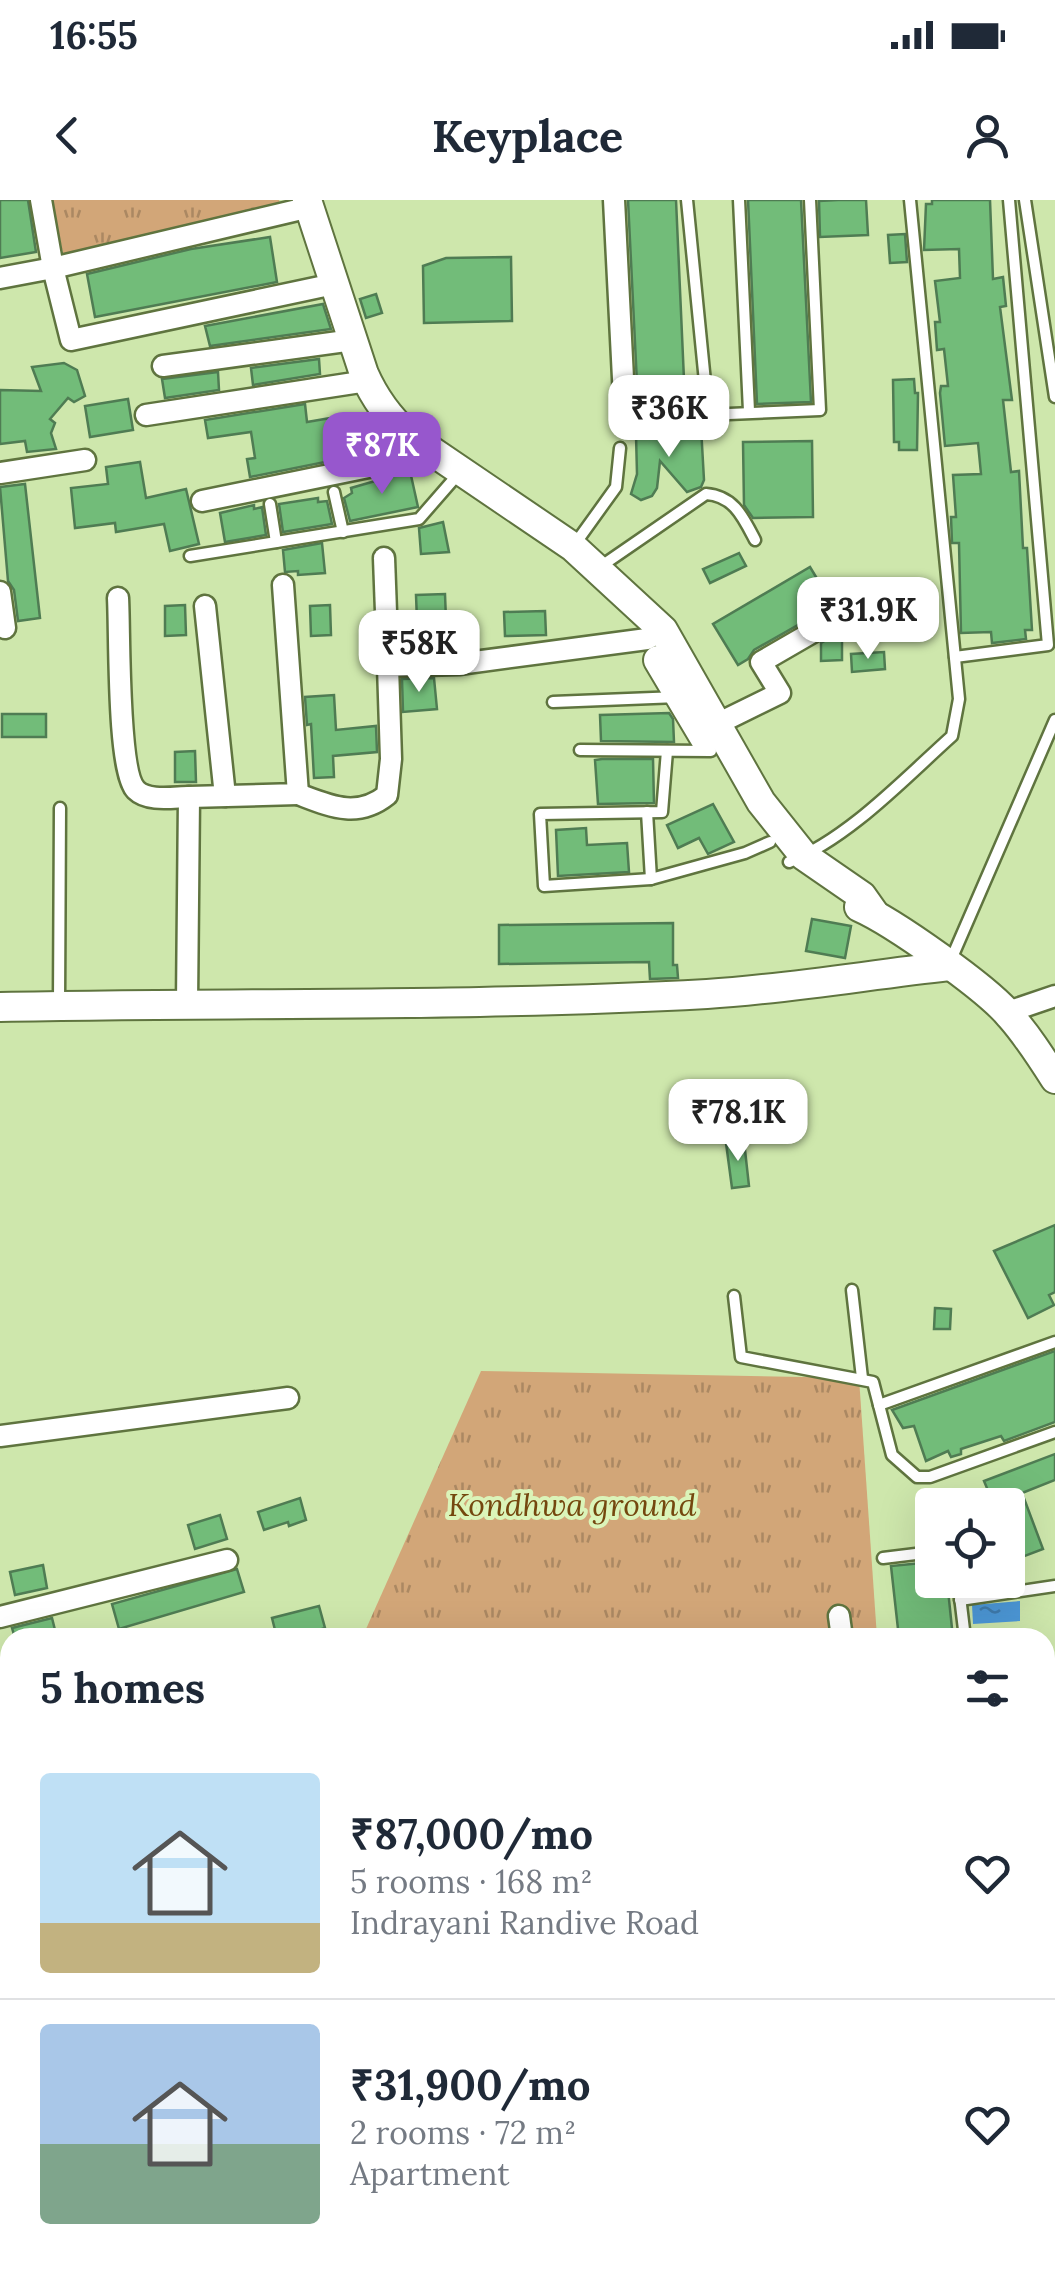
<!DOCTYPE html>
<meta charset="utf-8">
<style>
:root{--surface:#fff;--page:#f6f6f7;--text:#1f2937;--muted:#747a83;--line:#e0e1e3;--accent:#9757cd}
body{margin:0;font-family:Lora,serif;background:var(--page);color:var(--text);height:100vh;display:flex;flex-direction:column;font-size:38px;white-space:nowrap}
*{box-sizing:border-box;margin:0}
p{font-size:32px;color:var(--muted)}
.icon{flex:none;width:55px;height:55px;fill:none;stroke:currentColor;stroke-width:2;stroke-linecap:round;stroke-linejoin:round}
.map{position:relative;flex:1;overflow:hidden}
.details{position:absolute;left:0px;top:1428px;width:1055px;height:642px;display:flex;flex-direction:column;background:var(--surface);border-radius:30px 30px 0 0;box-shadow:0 10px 40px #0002}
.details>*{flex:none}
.tools{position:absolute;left:915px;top:1288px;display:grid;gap:20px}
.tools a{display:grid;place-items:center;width:110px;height:110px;border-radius:10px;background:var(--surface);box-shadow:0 10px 40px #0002;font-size:50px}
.price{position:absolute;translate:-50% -85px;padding:0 22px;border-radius:20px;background:#fff;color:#222;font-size:32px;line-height:65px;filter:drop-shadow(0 2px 5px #0008)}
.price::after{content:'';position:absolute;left:50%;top:60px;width:30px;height:22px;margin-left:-15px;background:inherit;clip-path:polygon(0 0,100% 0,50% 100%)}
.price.on{background:var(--accent);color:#fff}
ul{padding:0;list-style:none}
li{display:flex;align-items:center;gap:30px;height:250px;padding:0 40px}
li+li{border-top:2px solid var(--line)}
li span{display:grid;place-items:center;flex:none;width:280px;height:200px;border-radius:10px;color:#555}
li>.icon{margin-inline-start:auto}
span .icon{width:120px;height:120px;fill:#fffc;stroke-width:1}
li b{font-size:42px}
h2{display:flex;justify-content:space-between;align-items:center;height:120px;padding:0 40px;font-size:42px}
.status{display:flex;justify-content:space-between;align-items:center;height:70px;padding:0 50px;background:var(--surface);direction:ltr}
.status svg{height:28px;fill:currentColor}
header{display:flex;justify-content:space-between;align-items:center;height:130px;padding:0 40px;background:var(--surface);font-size:45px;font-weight:700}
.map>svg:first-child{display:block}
</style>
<div class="status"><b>16:55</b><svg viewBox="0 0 49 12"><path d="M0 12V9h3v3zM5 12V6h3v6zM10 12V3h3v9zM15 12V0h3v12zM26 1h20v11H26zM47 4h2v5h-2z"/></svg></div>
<header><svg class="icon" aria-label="back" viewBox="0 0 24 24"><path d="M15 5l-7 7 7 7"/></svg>Keyplace<svg class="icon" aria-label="person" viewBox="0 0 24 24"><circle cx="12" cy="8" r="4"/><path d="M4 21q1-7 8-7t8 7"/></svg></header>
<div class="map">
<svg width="1055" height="2069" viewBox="0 0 1055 2069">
<defs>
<pattern id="grass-tufts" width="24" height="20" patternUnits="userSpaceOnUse" patternTransform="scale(2.5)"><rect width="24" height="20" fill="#d2a678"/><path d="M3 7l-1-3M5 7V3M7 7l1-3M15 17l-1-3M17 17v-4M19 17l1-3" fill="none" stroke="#ab8862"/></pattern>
<pattern id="water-ripples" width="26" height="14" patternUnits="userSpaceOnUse" patternTransform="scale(2.5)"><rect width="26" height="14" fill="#4d99d9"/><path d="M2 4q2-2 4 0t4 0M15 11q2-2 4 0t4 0" fill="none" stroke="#407daf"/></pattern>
</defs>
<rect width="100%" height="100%" fill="#cee7ac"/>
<g fill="url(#grass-tufts)">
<polygon points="52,0 279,0 287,25 66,68"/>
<polygon points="481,1171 859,1178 877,1437 362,1438"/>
<polygon points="10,1609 10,1706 0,1707 0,1610"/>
</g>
<polygon fill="url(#water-ripples)" points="1020,1401 1020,1421 973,1424 972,1405"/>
<g fill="#72bc79" stroke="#4f7c53" stroke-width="2.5">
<polygon points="0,0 28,0 36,52 0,58"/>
<polygon points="628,0 676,0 685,202 638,204"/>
<polygon points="748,0 801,0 811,202 757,204"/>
<polygon points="838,0 866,0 868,35 820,37 819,1"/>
<polygon points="932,0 990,0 993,79 1003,77 1006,106 1000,107 1012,200 1003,200 1011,272 1019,271 1023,348 1027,348 1032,430 1025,430 1026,439 992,443 991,432 961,433 959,343 952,343 951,317 956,317 953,275 981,274 978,243 945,246 940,193 941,186 948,186 944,149 937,150 935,122 940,122 935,81 960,78 959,49 924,50 926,4 932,4"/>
<polygon points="905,34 907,62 890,63 888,35"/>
<polygon points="270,37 277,82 95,117 87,74 191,49"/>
<polygon points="511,57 512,121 424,123 423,66 446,58"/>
<polygon points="376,94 382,113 366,118 360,99"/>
<polygon points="323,104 331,129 210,146 205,126"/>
<polygon points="319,159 320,174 253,185 251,168"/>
<polygon points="64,163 77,170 85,196 74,202 68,198 50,219 55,223 51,233 56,249 27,252 25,241 0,244 0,190 41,191 32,167"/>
<polygon points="218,172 219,190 165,198 162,179"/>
<polygon points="914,179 915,193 918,193 917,250 899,250 899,242 894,242 893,180"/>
<polygon points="128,199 133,230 90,237 85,206"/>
<polygon points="305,204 307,222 348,215 355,256 250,277 247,259 255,258 251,232 208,238 205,220"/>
<polygon points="701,227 704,280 701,287 687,292 660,261 657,288 652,296 641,300 631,294 637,274 636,235"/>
<polygon points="812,241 813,317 753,318 744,305 743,242"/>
<polygon points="140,262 146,298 186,289 199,344 170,351 164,324 116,332 115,323 75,328 71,288 108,284 106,267"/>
<polygon points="410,271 418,307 350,321 344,298 352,293 351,288"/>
<polygon points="25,284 40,418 18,421 14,390 8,381 0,287"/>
<polygon points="318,298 318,302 327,301 332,324 283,332 279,304"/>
<polygon points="254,305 254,309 262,307 266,335 225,342 220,313"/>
<polygon points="443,322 449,352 421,354 419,328"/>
<polygon points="322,343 325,373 298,375 298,371 285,372 283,350"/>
<polygon points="739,353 746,366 710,383 703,369"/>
<polygon points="810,367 833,405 754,450 748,459 738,465 713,424"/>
<polygon points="445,394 446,420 417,421 416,395"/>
<polygon points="185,405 186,435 165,436 165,406"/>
<polygon points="330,405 331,435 311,436 310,406"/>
<polygon points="545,411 546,435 505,436 504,412"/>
<polygon points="828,439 842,439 842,460 821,461 821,443"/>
<polygon points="884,452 885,469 852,472 851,454"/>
<polygon points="434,478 437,509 403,512 402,479"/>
<polygon points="334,495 336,530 376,526 377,552 333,556 334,577 314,578 311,524 307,525 305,497"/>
<polygon points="669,513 673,519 674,542 601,541 600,515"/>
<rect x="2" y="514" width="44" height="23"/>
<polygon points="195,551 196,582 175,582 175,552"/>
<polygon points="602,559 653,559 654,603 598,604 595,560"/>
<polygon points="713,604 734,642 708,654 699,638 678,648 667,625"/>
<polygon points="586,628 587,645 627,643 629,672 558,676 556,630"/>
<polygon points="812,719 851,726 845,758 806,751"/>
<polygon points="673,723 673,765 677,765 678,778 650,779 649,762 499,764 499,725"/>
<polygon points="744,941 749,986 732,988 726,943"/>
<polygon points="1055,1025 1055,1092 1049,1095 1054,1105 1028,1118 994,1051"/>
<polygon points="935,1108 951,1109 950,1129 934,1129"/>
<polygon points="1055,1151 1055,1222 1004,1241 1001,1236 961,1249 961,1254 951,1257 948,1251 926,1261 914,1226 903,1228 892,1210"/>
<polygon points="1055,1254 1055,1280 1022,1293 1043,1349 1014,1360 1008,1342 1008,1305 994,1305 984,1281"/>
<polygon points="300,1298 306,1320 289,1326 288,1322 264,1330 258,1312"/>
<polygon points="220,1315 227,1339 195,1349 188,1325"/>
<polygon points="932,1362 932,1380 947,1380 953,1438 899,1438 891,1366"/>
<polygon points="43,1365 47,1388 15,1395 10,1372"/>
<polygon points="237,1369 244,1392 119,1429 112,1404"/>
<polygon points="319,1406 325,1428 316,1431 318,1438 277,1438 272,1418"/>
<polygon points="52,1418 57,1438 15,1438 12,1428"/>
</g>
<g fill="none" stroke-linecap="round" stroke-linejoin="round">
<g stroke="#5f743f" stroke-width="15">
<g id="lane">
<polyline points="687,0 708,212"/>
<polyline points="739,0 749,211"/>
<polyline points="1025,0 1055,197"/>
<polyline points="635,218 820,210 810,0"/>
<polyline points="334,292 343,332"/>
<polyline points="270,304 276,342"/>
<polyline points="575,344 616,287 620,248"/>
<polyline points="190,356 419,319 460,272"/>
<path d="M597,369L706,294C734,296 743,317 755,340"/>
<polyline points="955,457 1048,445 1009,0"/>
<polyline points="553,502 678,497"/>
<polyline points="580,550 711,551"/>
<polyline points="667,551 662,612 540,614 544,686 651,679 745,653 770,642"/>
<polyline points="647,612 651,679"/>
<path d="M789,662C849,638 904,579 952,536L959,499L910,0"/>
<polyline points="950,762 1055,520"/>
<polyline points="59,802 60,608"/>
<polyline points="852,1090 862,1178"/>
<polyline points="734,1096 741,1157 873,1182 892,1255 917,1277 930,1277 1055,1232"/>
<polyline points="879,1205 1055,1142"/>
<polyline points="883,1358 932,1352"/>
<polyline points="958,1380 965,1438"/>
<polyline points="960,1400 1055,1386"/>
<polyline points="1045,1541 1055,1539"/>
<polyline points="1045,1623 1051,1663 1055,1663"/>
<polyline points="0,1685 10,1680"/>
<polyline points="460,2060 461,2069"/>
<polyline points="547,2060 548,2069"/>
</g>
</g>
<g stroke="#5f743f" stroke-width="25">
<g id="street">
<polyline points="41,0 53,68 71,140 334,84"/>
<polyline points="614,0 625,218"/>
<polyline points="0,78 53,68 310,7"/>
<polyline points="163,166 353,140"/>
<polyline points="146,215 367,181"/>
<polyline points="0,273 85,260"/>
<polyline points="202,301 398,261 419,243"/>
<polyline points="384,358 388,466"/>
<polyline points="0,392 5,428"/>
<path d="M118,398C120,432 117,571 136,590C148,602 174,597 189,597"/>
<polyline points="205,406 225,596"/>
<polyline points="717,524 780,493 761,462 844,414"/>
<path d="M298,594C330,606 357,619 387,595L391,559L388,466L459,464L647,439L663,430"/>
<polyline points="187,803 189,597 298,594 283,385"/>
<polyline points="1008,812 1055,796"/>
<polyline points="0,1236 288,1198"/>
<polyline points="839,1416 842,1438"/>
<polyline points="0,1417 227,1360"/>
<polyline points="0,1512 10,1510"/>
<polyline points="0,1605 10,1603"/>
<polyline points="152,2060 154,2069"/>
<polyline points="267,2060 269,2069"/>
<polyline points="609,2060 610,2069"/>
<polyline points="715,2060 717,2069"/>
</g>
</g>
<g stroke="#5f743f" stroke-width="32">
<g id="secondary">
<path d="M307,0L364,174C375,199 388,217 408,235L573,347L663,430L761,602L804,656L862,696L874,713"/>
<polyline points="658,460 705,539"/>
<path d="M859,707C893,722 987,788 1010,816C1027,835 1041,857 1055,879"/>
<path d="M0,807C236,802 471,807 707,794C787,789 868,775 949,766"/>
</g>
</g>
<g stroke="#5f743f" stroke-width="40">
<g id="highway">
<polyline points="1045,1908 1055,1900"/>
<polyline points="855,2069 868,2060"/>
</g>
</g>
<use href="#lane" stroke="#fff" stroke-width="10"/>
<use href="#street" stroke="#fff" stroke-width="20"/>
<use href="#secondary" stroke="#fff" stroke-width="28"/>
<use href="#highway" stroke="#fff" stroke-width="35"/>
</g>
<g text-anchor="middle" stroke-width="8" stroke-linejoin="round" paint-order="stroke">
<g font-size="32" font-style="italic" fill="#74470e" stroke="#dbf4b9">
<text x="572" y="1316">Kondhwa ground</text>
</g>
</g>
</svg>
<div class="tools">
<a><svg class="icon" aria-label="locate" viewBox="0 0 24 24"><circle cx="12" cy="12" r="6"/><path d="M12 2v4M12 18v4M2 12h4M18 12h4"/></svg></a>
</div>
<b class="price" style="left:669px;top:260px">₹36K</b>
<b class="price on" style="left:382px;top:297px">₹87K</b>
<b class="price" style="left:868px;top:462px">₹31.9K</b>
<b class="price" style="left:419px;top:495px">₹58K</b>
<b class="price" style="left:738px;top:964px">₹78.1K</b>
<section class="details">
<h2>5 homes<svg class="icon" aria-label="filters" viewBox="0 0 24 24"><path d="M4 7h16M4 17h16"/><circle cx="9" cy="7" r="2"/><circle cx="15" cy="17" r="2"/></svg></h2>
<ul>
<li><span style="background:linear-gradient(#bfe0f5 75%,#c2b280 0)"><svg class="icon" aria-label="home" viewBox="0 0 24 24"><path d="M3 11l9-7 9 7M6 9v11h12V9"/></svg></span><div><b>₹87,000/mo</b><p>5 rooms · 168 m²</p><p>Indrayani Randive Road</p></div><svg class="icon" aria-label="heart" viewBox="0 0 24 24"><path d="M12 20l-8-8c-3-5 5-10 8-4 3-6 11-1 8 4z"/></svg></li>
<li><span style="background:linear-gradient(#a9c7e8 60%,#7fa58c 0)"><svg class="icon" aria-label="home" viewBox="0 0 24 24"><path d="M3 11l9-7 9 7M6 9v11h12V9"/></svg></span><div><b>₹31,900/mo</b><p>2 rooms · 72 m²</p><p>Apartment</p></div><svg class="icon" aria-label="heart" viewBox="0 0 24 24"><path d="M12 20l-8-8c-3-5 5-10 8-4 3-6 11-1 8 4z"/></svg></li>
</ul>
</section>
</div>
